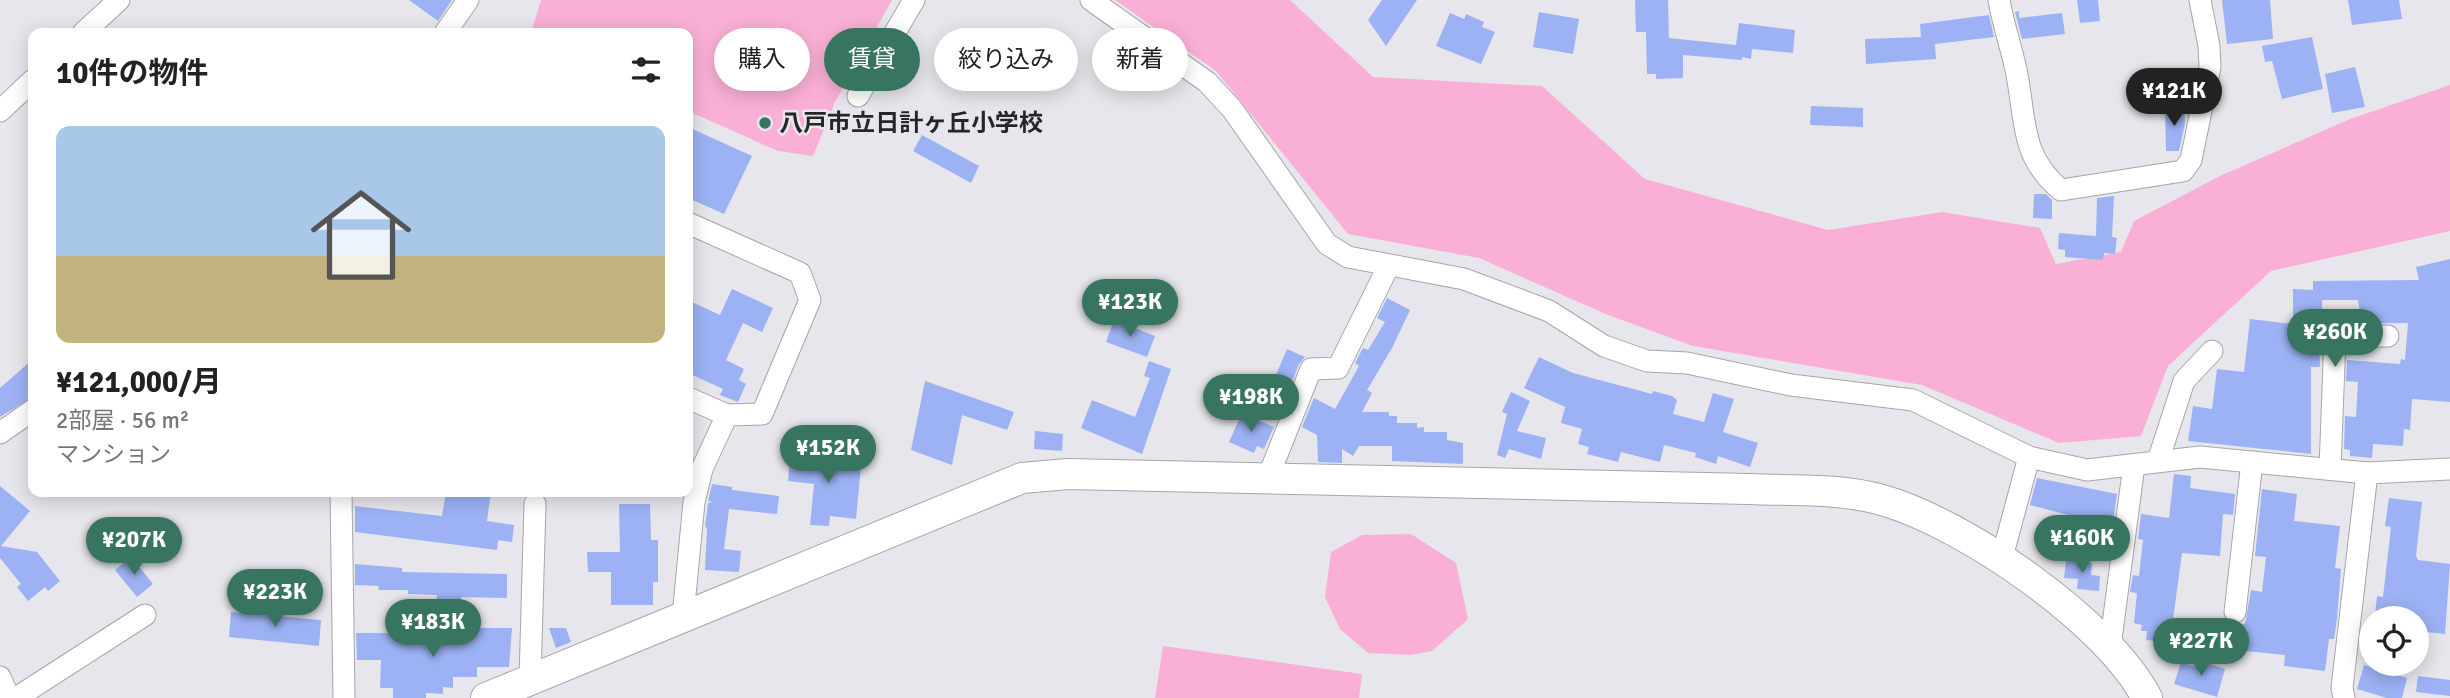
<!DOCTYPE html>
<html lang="ja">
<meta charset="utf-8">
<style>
:root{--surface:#fff;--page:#f6f6f6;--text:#222;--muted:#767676;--line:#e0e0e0;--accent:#387561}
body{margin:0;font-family:Signika,"Noto Sans JP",sans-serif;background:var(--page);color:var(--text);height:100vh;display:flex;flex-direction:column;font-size:26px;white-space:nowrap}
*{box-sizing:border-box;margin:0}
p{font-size:23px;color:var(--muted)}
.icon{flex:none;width:38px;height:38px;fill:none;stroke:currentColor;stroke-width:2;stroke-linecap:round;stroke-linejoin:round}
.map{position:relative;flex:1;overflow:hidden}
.sheet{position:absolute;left:28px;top:28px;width:665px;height:469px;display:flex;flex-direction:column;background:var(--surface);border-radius:14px;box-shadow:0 4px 18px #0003}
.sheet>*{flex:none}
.top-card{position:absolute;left:714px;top:28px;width:665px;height:63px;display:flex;gap:14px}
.buttons{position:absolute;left:2359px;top:606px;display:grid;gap:14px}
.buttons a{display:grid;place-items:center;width:70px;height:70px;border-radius:50%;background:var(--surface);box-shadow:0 4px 18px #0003;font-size:35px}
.price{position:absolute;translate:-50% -60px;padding:0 16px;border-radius:24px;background:var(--accent);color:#fff;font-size:23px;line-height:46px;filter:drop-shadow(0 2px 4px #0008)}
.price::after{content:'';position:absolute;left:50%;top:42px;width:21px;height:16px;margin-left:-10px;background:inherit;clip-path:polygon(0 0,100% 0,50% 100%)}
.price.active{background:#222;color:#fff}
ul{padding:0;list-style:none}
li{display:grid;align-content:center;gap:14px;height:371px;padding:0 28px}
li+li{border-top:2px solid var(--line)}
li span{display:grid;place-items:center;height:217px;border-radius:14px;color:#555}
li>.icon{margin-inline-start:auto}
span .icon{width:126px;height:126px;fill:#fffc;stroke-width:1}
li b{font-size:30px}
h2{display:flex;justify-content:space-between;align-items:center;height:84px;padding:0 28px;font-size:30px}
.chip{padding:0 24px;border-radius:32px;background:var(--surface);box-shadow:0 4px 18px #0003;font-size:24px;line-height:63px}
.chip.active{background:var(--accent);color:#fff}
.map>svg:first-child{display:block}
</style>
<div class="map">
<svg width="2450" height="698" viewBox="0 0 2450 698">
<rect width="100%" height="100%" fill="#e7e6ec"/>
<g fill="#fab0d6">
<polygon points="541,0 892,0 835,102 813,156 778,151 688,111 688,33 531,33"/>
<polygon points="1115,0 1290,0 1373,77 1542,86 1645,179 1828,230 1942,212 2040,228 2056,264 2121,252 2134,221 2222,175 2350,119 2450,85 2450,231 2271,271 2168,366 2141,436 2059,443 1922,385 1693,346 1608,315 1479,258 1348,234 1216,71"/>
<polygon points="1411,534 1456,563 1468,619 1432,651 1411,655 1368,653 1340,629 1325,597 1331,552 1362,535"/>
<polygon points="1163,646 1362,674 1359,698 1155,698"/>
</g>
<g fill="#9db2f4">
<polygon points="409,0 452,0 438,21"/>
<polygon points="1382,0 1417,0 1386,46 1368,20"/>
<polygon points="1635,0 1668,0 1669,38 1736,45 1739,23 1795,30 1793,53 1752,49 1751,59 1742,57 1742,60 1683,55 1683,78 1656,79 1656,74 1647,74 1646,32 1636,32"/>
<polygon points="2077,0 2098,0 2100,21 2080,23"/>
<polygon points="2222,0 2270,0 2273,39 2227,44"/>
<polygon points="2348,0 2399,0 2402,19 2352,25"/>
<polygon points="2019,11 2019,18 2062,13 2065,34 2022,39 2015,12"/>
<polygon points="1539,12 1579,19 1573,54 1533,47"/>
<polygon points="1450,13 1464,19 1466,14 1484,22 1482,27 1495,32 1481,64 1436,46"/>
<polygon points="1989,15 1994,37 1935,44 1936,59 1866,64 1865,39 1921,37 1920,24"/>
<polygon points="2312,37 2323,89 2282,99 2272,61 2265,62 2262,46"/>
<polygon points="2355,67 2365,107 2332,113 2325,74"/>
<polygon points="1811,106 1863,108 1863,127 1810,125"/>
<polygon points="2184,107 2185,123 2179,151 2166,151 2165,108"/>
<polygon points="688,127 752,156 724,214 688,198"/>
<polygon points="922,135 979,166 971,183 913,151"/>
<polygon points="2034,194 2046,194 2052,200 2052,219 2033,218"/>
<polygon points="2114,196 2112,237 2117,238 2115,254 2104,253 2103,260 2065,257 2065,250 2058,249 2059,233 2096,236 2097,198"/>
<polygon points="2450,259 2450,402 2412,399 2410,430 2404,429 2403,446 2373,444 2372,458 2350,456 2350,450 2344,449 2345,416 2356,417 2358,382 2346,381 2347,360 2400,364 2401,359 2405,360 2408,323 2362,323 2358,300 2322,300 2322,312 2318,312 2320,367 2311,367 2311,454 2188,441 2193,406 2212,409 2217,369 2244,372 2250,319 2293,324 2293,289 2313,290 2313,281 2419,280 2416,267"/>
<polygon points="732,289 773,308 762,332 743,323 726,360 744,369 739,380 746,384 738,402 720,395 723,389 688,373 688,312 692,302 720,315"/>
<polygon points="1387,298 1410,310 1392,348 1367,390 1372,393 1362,412 1389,412 1389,416 1397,416 1397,423 1417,423 1417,428 1424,427 1424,432 1447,432 1447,440 1463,443 1463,464 1392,461 1392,446 1359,446 1353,456 1342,449 1342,463 1318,462 1317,435 1302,427 1314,398 1335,409 1359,366 1355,363 1363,348 1368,350 1385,322 1377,318"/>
<polygon points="1114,320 1155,336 1147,357 1106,342"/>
<polygon points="1287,349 1305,357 1299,364 1286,397 1270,389"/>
<polygon points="1539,357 1573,373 1652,394 1653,391 1672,396 1677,400 1673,414 1704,422 1713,393 1734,399 1723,432 1758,443 1750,467 1718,456 1716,464 1695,457 1696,453 1664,445 1660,462 1621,452 1618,462 1587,454 1589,447 1578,444 1582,429 1561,423 1565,407 1524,388"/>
<polygon points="33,359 33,397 0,417 0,388"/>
<polygon points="1149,361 1171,369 1142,454 1081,428 1092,400 1135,417 1150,378 1144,376"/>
<polygon points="925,381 1014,412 1007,430 962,415 952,465 911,450"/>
<polygon points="1511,392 1530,401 1517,431 1546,438 1541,459 1509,449 1505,458 1497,455 1507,414 1502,412"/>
<polygon points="1242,413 1274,427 1264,449 1257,446 1254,453 1229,442"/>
<polygon points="1035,431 1063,434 1062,451 1034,449"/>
<polygon points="808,449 833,452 831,463 861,466 856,519 830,516 829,526 810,525 814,484 788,481 790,456 807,457"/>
<polygon points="2174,474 2191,476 2190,488 2235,494 2233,515 2223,514 2220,556 2182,553 2170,642 2146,640 2147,631 2141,631 2142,625 2134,623 2137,593 2130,592 2133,575 2139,576 2143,540 2138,539 2141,514 2169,518"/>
<polygon points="2037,478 2117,494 2112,529 2071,520 2072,516 2030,505"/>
<polygon points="712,484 732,487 732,490 779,496 777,514 729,509 724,549 741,551 739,572 705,570 707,528 705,527 708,503 712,502 708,501"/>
<polygon points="0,486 30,511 1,546 37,552 60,581 48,591 45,587 28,601 17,587 21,584 0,558"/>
<polygon points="2262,489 2297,494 2294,521 2340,526 2335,568 2341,569 2337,619 2334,639 2329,639 2325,671 2284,666 2285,655 2227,649 2230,624 2245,624 2251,590 2262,592 2266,557 2255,556"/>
<polygon points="446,492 491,492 487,521 514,525 512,542 498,540 497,550 355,532 355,506 442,516"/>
<polygon points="2389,498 2422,502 2416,556 2418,560 2450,564 2445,634 2417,631 2417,618 2375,614 2377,596 2383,597 2391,527 2385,526"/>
<polygon points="619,504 650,504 651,540 658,540 658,582 653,582 653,605 611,605 611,572 588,572 587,552 620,552"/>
<polygon points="131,557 153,584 137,597 115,570"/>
<polygon points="2066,560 2092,563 2091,575 2100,576 2099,591 2077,589 2078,579 2064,578"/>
<polygon points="355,564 402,568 402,572 507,574 507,598 461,597 461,604 436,604 437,595 408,594 408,590 378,590 379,586 355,585"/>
<polygon points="231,612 321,620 319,646 229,637"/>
<polygon points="474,628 512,628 509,667 477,667 477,677 453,677 453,688 443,687 443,694 426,693 426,698 393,698 393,688 380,688 381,660 357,660 356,633 398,633 398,641 438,642 438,637 474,637"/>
<polygon points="549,628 566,628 571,642 556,648"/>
<polygon points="2181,662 2205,670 2207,663 2225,669 2217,697 2174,684"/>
<polygon points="2364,665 2407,678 2402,698 2387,698 2357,689"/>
<polygon points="2418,676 2450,680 2450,696 2416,692"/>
</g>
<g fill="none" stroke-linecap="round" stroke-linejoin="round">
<g stroke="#a6a5aa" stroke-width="23">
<g id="street">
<polyline points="1091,0 1207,82 1232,109 1327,244 1348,257 1464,279 1549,311 1604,346 1647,361 1687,363 1791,385 1913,400 2029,457 2087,470 2200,457 2367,473 2450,469"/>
<path d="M1999,0C2003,24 2011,46 2016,70C2026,116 2019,156 2061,190L2183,171L2191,160L2210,67L2209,46L2200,0"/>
<polyline points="83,33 119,0"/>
<polyline points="445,33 468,0"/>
<polyline points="858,96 914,0"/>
<polyline points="0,111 33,80"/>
<polyline points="688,398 727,415"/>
<polyline points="0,433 33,410"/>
<polyline points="2158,461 2184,381 2212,351"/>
<polyline points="2330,469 2335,337 2388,336"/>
<polyline points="1267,480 1311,369 1338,368 1388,267"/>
<polyline points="341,492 344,698"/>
<polyline points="2001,561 2029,457"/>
<polyline points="2235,612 2252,462"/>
<polyline points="683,616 694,502 702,469 727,415 762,414 810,300 800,273 688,223"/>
<polyline points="2110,647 2134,465"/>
<polyline points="0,677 9,698"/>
<polyline points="530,679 535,504"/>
<polyline points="16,698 145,615"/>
<polyline points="2344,698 2342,688 2367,473"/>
</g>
</g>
<g stroke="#a6a5aa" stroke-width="32">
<path id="secondary" d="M486,698L1022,478L1068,474L1749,489C1793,491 1840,488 1882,500C1964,523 2108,622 2147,698"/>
</g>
<use href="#street" stroke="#fff" stroke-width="21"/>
<use href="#secondary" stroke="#fff" stroke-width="30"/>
</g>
<circle fill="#387561" stroke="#e7e6ec" stroke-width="2.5" cx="765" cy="123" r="7"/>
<g text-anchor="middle" stroke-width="5" stroke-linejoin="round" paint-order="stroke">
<g font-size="24" font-weight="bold" fill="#262628" stroke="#e7e6ec" text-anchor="start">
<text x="779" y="131">八戸市立日計ヶ丘小学校</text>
</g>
</g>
</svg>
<div class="buttons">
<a><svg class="icon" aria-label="locate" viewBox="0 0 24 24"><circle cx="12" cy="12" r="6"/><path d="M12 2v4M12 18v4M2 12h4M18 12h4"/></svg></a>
</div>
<b class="price active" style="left:2174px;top:128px">¥121K</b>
<b class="price" style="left:1130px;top:339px">¥123K</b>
<b class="price" style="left:2335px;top:369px">¥260K</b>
<b class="price" style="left:1251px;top:434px">¥198K</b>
<b class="price" style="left:828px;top:485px">¥152K</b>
<b class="price" style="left:2082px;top:575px">¥160K</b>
<b class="price" style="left:134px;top:577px">¥207K</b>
<b class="price" style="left:275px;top:629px">¥223K</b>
<b class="price" style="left:433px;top:659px">¥183K</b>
<b class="price" style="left:2201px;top:678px">¥227K</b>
<div class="top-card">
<a class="chip">購入</a>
<a class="chip active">賃貸</a>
<a class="chip">絞り込み</a>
<a class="chip">新着</a>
</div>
<section class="sheet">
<h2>10件の物件<svg class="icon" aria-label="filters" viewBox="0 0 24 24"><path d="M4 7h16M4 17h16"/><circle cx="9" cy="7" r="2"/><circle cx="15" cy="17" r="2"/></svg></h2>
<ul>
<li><span style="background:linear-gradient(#a9c7e8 60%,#c2b280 0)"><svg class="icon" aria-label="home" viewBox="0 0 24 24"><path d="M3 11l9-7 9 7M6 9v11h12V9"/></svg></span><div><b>¥121,000/月</b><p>2部屋 · 56 m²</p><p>マンション</p></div></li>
</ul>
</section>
</div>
